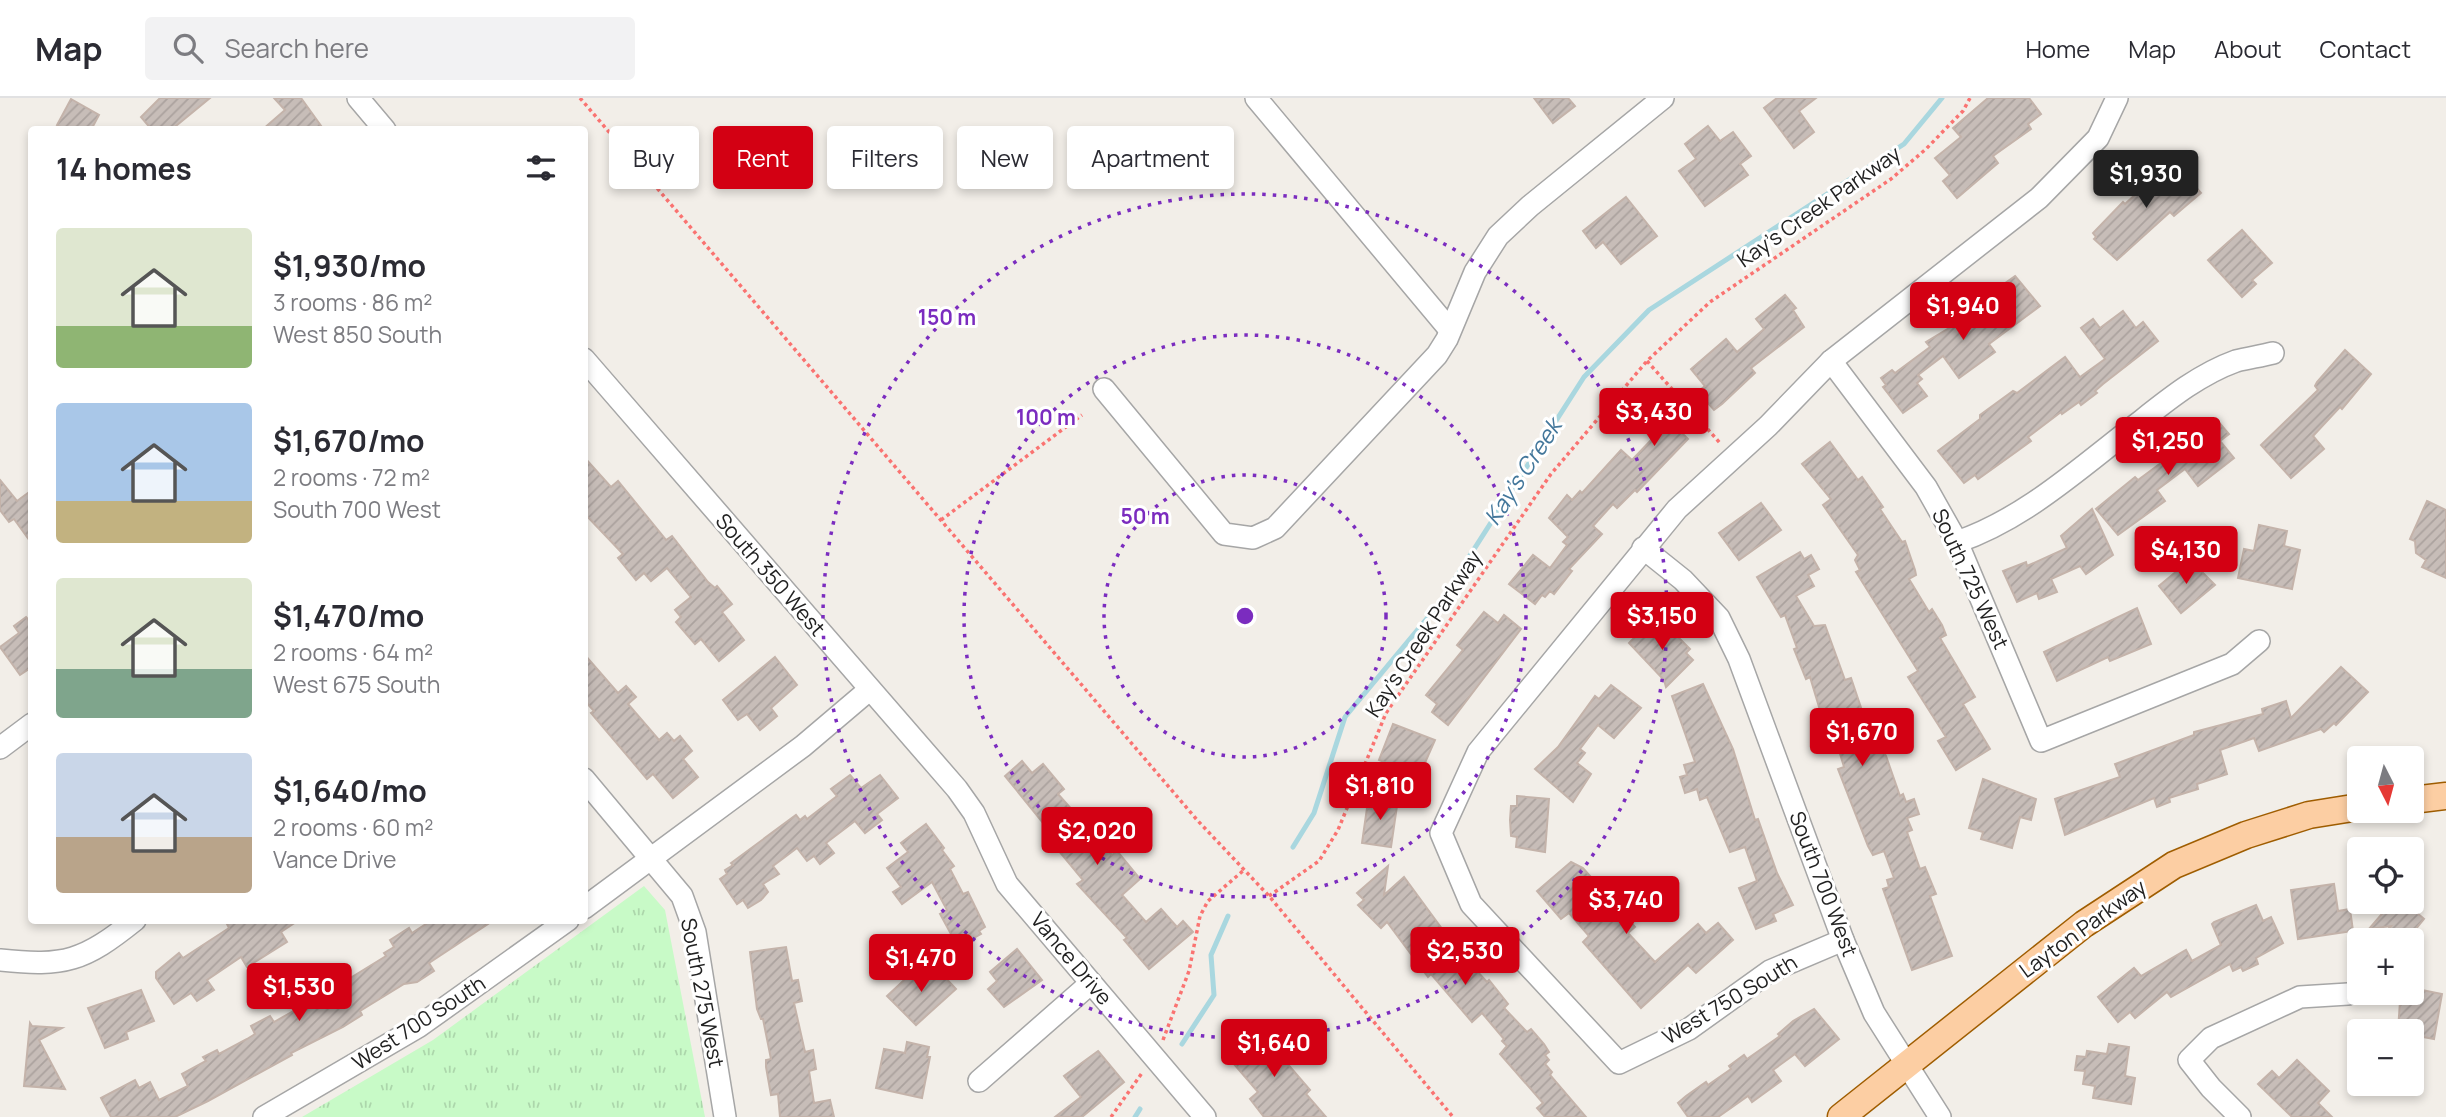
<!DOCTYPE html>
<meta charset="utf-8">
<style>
:root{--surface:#fff;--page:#f2f2f3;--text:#2b2b33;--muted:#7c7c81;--line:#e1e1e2;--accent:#d30013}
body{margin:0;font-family:Manrope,sans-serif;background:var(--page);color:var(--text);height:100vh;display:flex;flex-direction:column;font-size:26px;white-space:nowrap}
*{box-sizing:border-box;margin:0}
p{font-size:23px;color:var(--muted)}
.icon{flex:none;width:38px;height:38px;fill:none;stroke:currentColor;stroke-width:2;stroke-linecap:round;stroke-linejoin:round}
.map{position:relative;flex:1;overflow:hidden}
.details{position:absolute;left:28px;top:28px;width:560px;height:798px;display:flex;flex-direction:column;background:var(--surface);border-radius:7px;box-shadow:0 4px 10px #0003}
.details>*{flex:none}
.banner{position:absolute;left:609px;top:28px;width:665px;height:63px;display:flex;gap:14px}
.needle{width:46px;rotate:174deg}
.tools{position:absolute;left:2347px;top:648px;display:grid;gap:14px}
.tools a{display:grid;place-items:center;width:77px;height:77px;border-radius:7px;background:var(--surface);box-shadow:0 4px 10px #0003;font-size:35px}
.price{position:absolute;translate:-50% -60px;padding:0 16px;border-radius:7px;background:var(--accent);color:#fff;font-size:23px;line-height:46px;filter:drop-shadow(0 2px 4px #0008)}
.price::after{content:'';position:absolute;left:50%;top:42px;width:21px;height:16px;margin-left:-10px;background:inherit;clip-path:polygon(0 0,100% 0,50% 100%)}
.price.selected{background:#222;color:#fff}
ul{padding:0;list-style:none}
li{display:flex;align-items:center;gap:21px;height:175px;padding:0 28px}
li span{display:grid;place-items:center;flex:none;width:196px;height:140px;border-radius:7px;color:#555}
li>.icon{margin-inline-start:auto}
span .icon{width:84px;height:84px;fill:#fffc;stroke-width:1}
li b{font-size:30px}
h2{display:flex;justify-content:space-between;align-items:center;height:84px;padding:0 28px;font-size:30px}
.pill{padding:0 24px;border-radius:7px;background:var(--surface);box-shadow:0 4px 10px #0003;font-size:24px;line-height:63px}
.pill.selected{background:var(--accent);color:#fff}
header{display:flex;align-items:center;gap:42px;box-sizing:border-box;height:98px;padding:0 35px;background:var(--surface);border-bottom:2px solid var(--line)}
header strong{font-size:33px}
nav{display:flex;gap:38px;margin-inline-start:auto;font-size:24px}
.search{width:490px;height:63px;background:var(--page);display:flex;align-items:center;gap:18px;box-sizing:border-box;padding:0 24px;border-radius:7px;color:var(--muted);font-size:26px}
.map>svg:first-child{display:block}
</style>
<header>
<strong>Map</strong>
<div class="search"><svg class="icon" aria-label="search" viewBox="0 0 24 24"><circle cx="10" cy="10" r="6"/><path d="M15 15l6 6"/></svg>Search here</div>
<nav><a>Home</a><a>Map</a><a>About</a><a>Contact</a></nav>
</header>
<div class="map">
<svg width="2446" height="1019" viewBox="0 0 2446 1019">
<defs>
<pattern id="park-tufts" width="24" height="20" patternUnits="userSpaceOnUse" patternTransform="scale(1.75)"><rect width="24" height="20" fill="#c8fac7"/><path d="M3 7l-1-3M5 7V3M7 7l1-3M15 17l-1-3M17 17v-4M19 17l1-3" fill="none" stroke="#acd6ab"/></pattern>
<pattern id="building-hatch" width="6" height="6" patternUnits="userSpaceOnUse" patternTransform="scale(1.75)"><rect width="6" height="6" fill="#c7bdb8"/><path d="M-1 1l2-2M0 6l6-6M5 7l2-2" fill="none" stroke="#aba29e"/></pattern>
</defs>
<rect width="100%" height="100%" fill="#f2eee8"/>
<polygon fill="url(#park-tufts)" points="644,788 665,812 705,1019 302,1019 433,942"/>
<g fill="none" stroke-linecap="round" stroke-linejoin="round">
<g stroke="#a9d7df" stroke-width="5">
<polyline points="1293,749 1314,715 1345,619 1439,506 1584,279 1649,212 1904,46 1942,0"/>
<polyline points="1182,946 1214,897 1211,857 1228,818"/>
<polyline points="1135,1019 1140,1011"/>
</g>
</g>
<g fill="url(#building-hatch)" stroke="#c4b3aa" stroke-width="2">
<polygon points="160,0 210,0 171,32 152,32 141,19"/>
<polygon points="274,0 301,0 324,32 262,32 285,12"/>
<polygon points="1534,0 1568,0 1575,8 1553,25"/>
<polygon points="1777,0 1816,0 1799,13 1814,34 1794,50 1764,10"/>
<polygon points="1988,0 2029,0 2041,16 2028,26 2031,31 1993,58 1998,65 1957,100 1943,83 1950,77 1935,60 1961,39 1953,30"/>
<polygon points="71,1 99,17 91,32 66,32 57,27"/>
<polygon points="1708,28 1720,43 1733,34 1751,58 1740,66 1748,77 1705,108 1679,73 1696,61 1685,46"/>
<polygon points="2172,63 2201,95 2174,118 2170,114 2117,162 2094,141 2096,139 2093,135 2123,104 2125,106"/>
<polygon points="1626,99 1657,138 1621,166 1603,144 1596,150 1583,133"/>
<polygon points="2242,132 2272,165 2252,182 2256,186 2242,199 2208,162"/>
<polygon points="2015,178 2040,208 1989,246 1995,254 1959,280 1943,258 1918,277 1922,281 1917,285 1927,298 1903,315 1883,289 1886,287 1881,280 1892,272 1895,275 1930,249 1926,244 1969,218 1997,197 1994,193"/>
<polygon points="1785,197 1796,210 1793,212 1804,229 1751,270 1755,275 1722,306 1714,312 1708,305 1686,326 1690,330 1683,336 1688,341 1637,394 1635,392 1617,410 1613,406 1593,428 1602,436 1569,471 1572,473 1554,496 1550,493 1545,499 1542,497 1535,506 1509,486 1533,457 1550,470 1567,447 1563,444 1568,439 1549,420 1567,397 1572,402 1580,393 1582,395 1621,352 1632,362 1654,339 1645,329 1651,323 1644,316 1658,302 1663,307 1672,300 1680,308 1705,288 1691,271 1726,241 1737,254 1764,231 1756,221"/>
<polygon points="2123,213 2136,230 2143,224 2158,243 2103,286 2095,293 2097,295 2081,307 2079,304 2062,316 2061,314 2028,339 2031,343 2016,354 1978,381 1975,377 1964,385 1938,353 1980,321 1980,317 2013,293 2017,295 2065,259 2080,279 2105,261 2081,230 2093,221 2100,230"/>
<polygon points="2345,252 2371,276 2342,311 2340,309 2313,338 2324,351 2291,380 2261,347 2318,292 2315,288 2317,284"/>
<polygon points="2216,321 2229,336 2220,343 2234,360 2198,388 2185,371 2157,392 2165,403 2118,437 2096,411 2135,379 2138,382 2173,356 2204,325 2208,327"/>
<polygon points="1830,344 1858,382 1862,379 1883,409 1880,411 1902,444 1905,443 1915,472 1916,477 1909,481 1929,514 1932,511 1942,527 1946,537 1940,540 1975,599 1963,606 1990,651 1956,672 1938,643 1946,639 1908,579 1918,573 1856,474 1860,472 1855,462 1858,457 1823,407 1831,401 1802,366"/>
<polygon points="584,359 611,389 618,383 666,442 672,438 708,484 715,490 717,488 732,506 722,514 744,542 719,563 701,541 695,546 676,524 681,519 675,512 691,499 667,470 651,483 644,475 636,482 618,460 623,456 584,415"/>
<polygon points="0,382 17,403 32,392 32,446 14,421 9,424 0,412"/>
<polygon points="2427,403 2446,412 2446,480 2422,469 2426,462 2416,455 2415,443 2410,441"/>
<polygon points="1761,405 1781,432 1739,462 1719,435"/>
<polygon points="2092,411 2113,457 2086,476 2080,468 2051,481 2057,494 2039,501 2037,495 2017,504 2003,473 2026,464 2027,468 2067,450 2061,438"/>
<polygon points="2259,427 2287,433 2284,448 2300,452 2292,491 2238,480 2244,451 2254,453"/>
<polygon points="1800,454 1804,461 1811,457 1819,471 1808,477 1814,488 1796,498 1814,528 1825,527 1845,582 1851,580 1875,651 1880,648 1886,658 1900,698 1903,696 1906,704 1914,701 1919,716 1907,720 1912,732 1907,734 1920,771 1925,769 1936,796 1930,798 1952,858 1912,872 1883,791 1889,789 1887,782 1894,780 1884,753 1873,757 1868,748 1838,671 1844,669 1835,639 1829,642 1810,579 1806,581 1794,551 1797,550 1785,517 1781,519 1757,479"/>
<polygon points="2190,462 2215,487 2181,515 2159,488"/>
<polygon points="2137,510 2151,546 2110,563 2108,559 2057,583 2044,554"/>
<polygon points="1484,514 1498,525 1504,517 1521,531 1448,627 1432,614 1437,606 1426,597 1463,552 1457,547"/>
<polygon points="26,519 32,526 32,569 20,577 0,549 19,535 14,528"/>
<polygon points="1650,524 1664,535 1668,531 1676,537 1690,551 1686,555 1693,562 1666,589 1664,582 1629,545"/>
<polygon points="584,556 618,595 626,588 636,599 628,606 659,642 667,635 674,643 680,638 692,653 683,661 698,679 673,700 653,676 647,681 591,615 594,613 584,602"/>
<polygon points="775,559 797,587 771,610 777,618 760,632 747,616 738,622 723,602"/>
<polygon points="2341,569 2368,594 2336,627 2334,625 2324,634 2321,631 2259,653 2254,640 2220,652 2227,676 2197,686 2198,691 2169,700 2170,704 2157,709 2154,700 2065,737 2055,701 2120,679 2115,666 2194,637 2194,634 2263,616 2262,611 2286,603 2291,620"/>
<polygon points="1703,586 1733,651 1755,722 1758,721 1777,775 1793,807 1773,816 1776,823 1756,831 1739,790 1757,783 1745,749 1730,754 1707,699 1700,702 1697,691 1685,695 1680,679 1687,677 1684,667 1695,664 1672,598"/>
<polygon points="1611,587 1641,610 1614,640 1598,627 1580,651 1585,655 1577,665 1591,676 1573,704 1535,671 1558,649 1595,598 1599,601"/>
<polygon points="1393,626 1435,642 1417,683 1396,675 1398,670 1379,662"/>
<polygon points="1022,663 1032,675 1043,666 1064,691 1058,696 1112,757 1117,753 1140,781 1122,797 1146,824 1161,811 1177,829 1183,823 1193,834 1149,871 1124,842 1127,840 1077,786 1083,782 1044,735 1048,731 1005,678"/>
<polygon points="850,677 861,690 880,677 898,700 877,716 882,722 865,735 855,723 826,745 834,755 820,766 814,758 807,763 797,750 773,768 779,776 763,786 768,794 761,802 748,810 743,802 737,806 720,781 727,776 725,772 733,767 731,765 796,717 800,722 805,718 807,721 837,698 831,691"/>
<polygon points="1983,681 2036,701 2031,722 2020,719 2012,750 1981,741 1983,734 1969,730"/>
<polygon points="1373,697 1398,701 1391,749 1362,745 1367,710 1371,711"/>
<polygon points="1517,698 1549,701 1545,754 1516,749 1517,739 1511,738 1510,722 1511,708 1517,708"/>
<polygon points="926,726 944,750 942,752 954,768 950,771 963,796 968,794 985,829 979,833 981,836 958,849 940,816 947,812 932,784 902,806 893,794 901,789 887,770 908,754 901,745"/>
<polygon points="1571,764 1583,770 1635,829 1628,835 1655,864 1698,826 1706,835 1718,825 1733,842 1696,875 1688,867 1641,910 1583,844 1589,838 1569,815 1561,821 1537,793"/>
<polygon points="1388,768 1384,797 1404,779 1473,873 1475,871 1487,884 1489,882 1508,906 1504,910 1527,934 1531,931 1544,946 1549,954 1545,957 1549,962 1545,966 1552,974 1550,977 1586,1019 1545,1019 1537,1010 1543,1005 1500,956 1507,948 1502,943 1504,941 1482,915 1472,924 1431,876 1428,879 1387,824 1381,830 1358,807 1364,802 1357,795"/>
<polygon points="2334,786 2338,813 2350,811 2353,833 2298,841 2291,792"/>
<polygon points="2393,803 2403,803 2424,821 2407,842 2379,842 2391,828 2369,831"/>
<polygon points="2256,807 2263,823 2271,819 2283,845 2256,860 2258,866 2243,873 2241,869 2233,873 2230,866 2171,899 2167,894 2135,920 2130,914 2118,924 2098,899 2134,870 2141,878 2186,852 2192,863 2221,847 2212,826 2214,824"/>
<polygon points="225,822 299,822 281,834 287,844 247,869 241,859 207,882 214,892 197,903 191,895 174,906 156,880 156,874 179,855 183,860 229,830"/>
<polygon points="432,822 494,822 429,865 434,873 417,884 404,886 360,913 362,917 343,929 291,955 292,957 208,1003 175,1019 111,1019 101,1000 135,982 139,990 150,984 159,1002 188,988 182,976 206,963 203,959 217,952 219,956 247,941 255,936 251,928 270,918 274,924 313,902 309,896 343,876 347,882 386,858 384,855 394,849 390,842 409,830 412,835"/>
<polygon points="786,849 792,883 798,882 802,903 794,905 805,954 813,952 816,971 809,973 814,1005 830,1002 834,1019 780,1019 778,996 771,997 766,969 766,962 771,961 763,921 761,921 757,911 750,854"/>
<polygon points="1017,851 1042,882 1004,909 988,891 997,883 990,874"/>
<polygon points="918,869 930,880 938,872 956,891 916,927 887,898"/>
<polygon points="2412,890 2442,896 2434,941 2412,937 2412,933 2398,933 2400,903 2404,894 2412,894"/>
<polygon points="141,892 154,923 126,934 128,941 105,950 88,910"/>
<polygon points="1814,911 1839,941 1805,968 1795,956 1773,972 1781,983 1752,1004 1748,998 1718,1019 1688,1019 1678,1005 1686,998 1706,984 1708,987 1731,971 1729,968 1744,957 1747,961 1780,938 1778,936 1793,923"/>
<polygon points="30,925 32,928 62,930 39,942 65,991 24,988"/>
<polygon points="1270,929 1293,956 1285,963 1310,992 1306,996 1326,1019 1264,1019 1250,1001 1258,994 1228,959 1245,944 1248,948"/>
<polygon points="907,944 929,949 927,959 930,959 922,1000 876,990 884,951 905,955"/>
<polygon points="2109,946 2129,949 2125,978 2135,980 2131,1006 2093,1000 2095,988 2083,986 2085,973 2075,972 2077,958 2086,959 2087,953 2107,956"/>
<polygon points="1098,953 1124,984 1082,1019 1055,1019 1081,999 1064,978"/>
<polygon points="2297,962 2329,993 2318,1005 2332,1019 2292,1019 2258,986 2272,973 2279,980"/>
</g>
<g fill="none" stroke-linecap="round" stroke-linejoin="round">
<g stroke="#a6a6a6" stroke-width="24">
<g id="minor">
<polyline points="358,0 385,32"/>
<polyline points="1256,0 1450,232"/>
<polyline points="584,261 957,691 974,715 1007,786 1205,1019"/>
<polyline points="1831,263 1926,389 1957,444 2041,643 2232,566 2259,543"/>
<polyline points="1104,291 1224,436 1253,440 1275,430 1437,257 1447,241 1475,174 1498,138 1530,108 1663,0"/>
<path d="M1957,444C2027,420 2083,367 2141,323C2170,300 2200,276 2236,263C2248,260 2261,258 2273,255"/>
<polyline points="1643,450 1683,482 1719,520 1739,561 1843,842 1874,915 1940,1019"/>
<polyline points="0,650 32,626"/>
<polyline points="584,681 682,798 695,834 725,1019"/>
<polyline points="584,810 803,648 869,592"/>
<polyline points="1843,842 1770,873 1689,931 1619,965 1471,806 1441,735 1478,654 1677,411 1768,328 1831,263 2039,100 2098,40 2117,0"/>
<path d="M0,862C65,869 84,863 135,822"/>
<polyline points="979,983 1091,885"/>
<polyline points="264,1019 418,929 568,822"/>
<polyline points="2240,1019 2211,990 2189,962 2211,940 2300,899 2348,896"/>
</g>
</g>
<g stroke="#9f5d00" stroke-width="29">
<g id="major">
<polyline points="2412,702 2446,698"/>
<polyline points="1841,1019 2084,826 2174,767 2246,737 2309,717 2359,709"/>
</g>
</g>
<g stroke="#fa7371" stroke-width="3.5" stroke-dasharray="3.5 3.5" stroke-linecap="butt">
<polyline points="580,0 1198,723 1269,798 1453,1019"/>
<polyline points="1647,263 1720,345"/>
<polyline points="941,422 1082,317"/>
<polyline points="1269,798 1319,763 1338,732 1386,615 1551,376 1647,263 1710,204 1891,81 1926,51 1963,13 1970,0"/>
<polyline points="1163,942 1189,873 1200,818 1208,803 1244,772"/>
<polyline points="1111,1019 1142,975"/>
</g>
<use href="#minor" stroke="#fff" stroke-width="21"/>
<use href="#major" stroke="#fccea3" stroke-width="26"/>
</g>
<g fill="none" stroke="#7b2cbf" stroke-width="3.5" stroke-dasharray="3.5 7">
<circle cx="1245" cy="518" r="141"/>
<circle cx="1245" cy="518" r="281"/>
<circle cx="1245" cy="518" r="422"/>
</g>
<g text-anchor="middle" stroke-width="6" stroke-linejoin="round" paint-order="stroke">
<g font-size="21" fill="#222" stroke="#fff">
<text transform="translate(1819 109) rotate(-35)" y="7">Kay's Creek Parkway</text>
<text transform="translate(770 477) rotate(49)" y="7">South 350 West</text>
<text transform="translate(1970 481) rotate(65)" y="7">South 725 West</text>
<text transform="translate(1424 536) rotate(-57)" y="7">Kay's Creek Parkway</text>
<text transform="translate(1823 786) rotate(69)" y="7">South 700 West</text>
<text transform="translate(2083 831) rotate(-36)" y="7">Layton Parkway</text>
<text transform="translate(1071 861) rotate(50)" y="7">Vance Drive</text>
<text transform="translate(702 895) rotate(79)" y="7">South 275 West</text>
<text transform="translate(1730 902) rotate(-31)" y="7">West 750 South</text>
<text transform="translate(419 925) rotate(-33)" y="7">West 700 South</text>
</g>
<g font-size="23" font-style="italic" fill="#43779b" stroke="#fff">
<text transform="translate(1523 374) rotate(-57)" y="8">Kay's Creek</text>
</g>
</g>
<circle cx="1245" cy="518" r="10" fill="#7b2cbf" stroke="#fff" stroke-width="3.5"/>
<g font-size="21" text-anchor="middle" font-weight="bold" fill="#7b2cbf" stroke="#fff" stroke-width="6" stroke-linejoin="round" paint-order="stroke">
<text x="947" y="227">150 m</text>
<text x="1046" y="327">100 m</text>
<text x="1145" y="426">50 m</text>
</g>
</svg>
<div class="tools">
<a><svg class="needle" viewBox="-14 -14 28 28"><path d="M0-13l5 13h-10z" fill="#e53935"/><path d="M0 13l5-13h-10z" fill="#7c7c81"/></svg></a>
<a><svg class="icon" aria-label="locate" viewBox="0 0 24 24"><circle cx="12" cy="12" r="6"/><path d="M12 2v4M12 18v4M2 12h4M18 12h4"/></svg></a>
<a>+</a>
<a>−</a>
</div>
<b class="price selected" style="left:2146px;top:112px">$1,930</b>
<b class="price" style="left:1963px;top:244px">$1,940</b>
<b class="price" style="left:1654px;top:350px">$3,430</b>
<b class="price" style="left:2168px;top:379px">$1,250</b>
<b class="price" style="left:2186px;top:488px">$4,130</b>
<b class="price" style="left:1662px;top:554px">$3,150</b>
<b class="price" style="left:1862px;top:670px">$1,670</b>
<b class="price" style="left:1380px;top:724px">$1,810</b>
<b class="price" style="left:1097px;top:769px">$2,020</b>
<b class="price" style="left:1626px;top:838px">$3,740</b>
<b class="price" style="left:1465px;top:889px">$2,530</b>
<b class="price" style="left:921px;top:896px">$1,470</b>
<b class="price" style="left:299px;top:925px">$1,530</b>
<b class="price" style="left:1274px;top:981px">$1,640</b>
<div class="banner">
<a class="pill">Buy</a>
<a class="pill selected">Rent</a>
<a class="pill">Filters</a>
<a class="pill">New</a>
<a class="pill">Apartment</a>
</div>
<section class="details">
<h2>14 homes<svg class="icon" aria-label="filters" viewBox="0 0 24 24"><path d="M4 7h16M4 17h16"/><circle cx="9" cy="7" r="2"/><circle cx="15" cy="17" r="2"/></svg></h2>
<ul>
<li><span style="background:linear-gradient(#dfe7d0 70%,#8fb573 0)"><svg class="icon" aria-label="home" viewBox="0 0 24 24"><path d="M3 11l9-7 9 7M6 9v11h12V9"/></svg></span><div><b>$1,930/mo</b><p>3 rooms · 86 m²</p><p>West 850 South</p></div></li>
<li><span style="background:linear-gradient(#a9c7e8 70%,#c2b280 0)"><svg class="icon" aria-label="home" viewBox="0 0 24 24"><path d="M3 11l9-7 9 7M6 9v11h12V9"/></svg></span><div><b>$1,670/mo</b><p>2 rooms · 72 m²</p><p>South 700 West</p></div></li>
<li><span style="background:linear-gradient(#dfe7d0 65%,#7fa58c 0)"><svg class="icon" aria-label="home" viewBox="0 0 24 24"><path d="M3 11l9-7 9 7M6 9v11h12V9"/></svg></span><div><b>$1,470/mo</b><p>2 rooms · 64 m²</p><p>West 675 South</p></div></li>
<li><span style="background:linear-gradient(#c9d6e8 60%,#b9a48a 0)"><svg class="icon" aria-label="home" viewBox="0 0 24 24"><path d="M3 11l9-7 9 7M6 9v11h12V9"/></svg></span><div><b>$1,640/mo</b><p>2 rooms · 60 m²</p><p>Vance Drive</p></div></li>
</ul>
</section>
</div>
